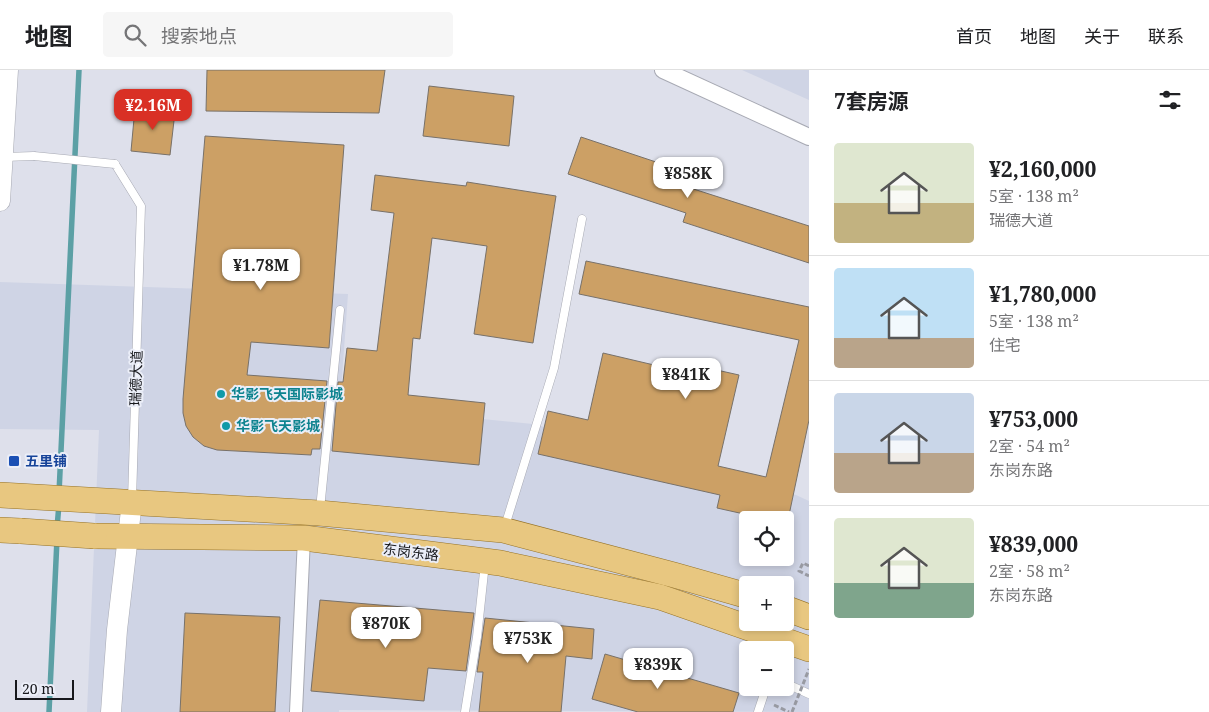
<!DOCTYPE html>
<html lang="zh">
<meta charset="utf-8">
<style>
:root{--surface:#fff;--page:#f6f6f6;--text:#202124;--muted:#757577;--line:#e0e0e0;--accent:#d93025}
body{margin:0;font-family:"Noto Serif","Noto Sans SC",serif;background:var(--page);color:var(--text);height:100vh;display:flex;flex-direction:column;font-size:19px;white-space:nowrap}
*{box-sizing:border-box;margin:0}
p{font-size:16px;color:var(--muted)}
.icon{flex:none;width:28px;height:28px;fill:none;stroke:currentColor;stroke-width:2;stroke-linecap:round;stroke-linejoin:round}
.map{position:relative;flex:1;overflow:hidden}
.side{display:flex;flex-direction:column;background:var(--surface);width:400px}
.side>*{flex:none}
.tools{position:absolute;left:739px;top:441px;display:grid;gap:10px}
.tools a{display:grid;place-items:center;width:55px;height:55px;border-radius:5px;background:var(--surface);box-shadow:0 2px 8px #0003;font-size:25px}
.scale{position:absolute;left:15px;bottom:12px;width:59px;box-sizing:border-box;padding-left:5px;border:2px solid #17181c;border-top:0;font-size:14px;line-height:18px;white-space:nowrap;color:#17181c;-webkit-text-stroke:4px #ebeef8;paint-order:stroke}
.price{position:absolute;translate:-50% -42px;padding:0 11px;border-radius:10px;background:#fff;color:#222;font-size:16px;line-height:32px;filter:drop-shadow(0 1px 2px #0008)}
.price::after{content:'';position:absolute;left:50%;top:30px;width:15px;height:11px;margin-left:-8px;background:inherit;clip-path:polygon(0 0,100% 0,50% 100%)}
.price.current{background:var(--accent);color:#fff}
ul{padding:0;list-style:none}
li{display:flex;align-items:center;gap:15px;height:125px;padding:0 25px}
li+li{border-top:1px solid var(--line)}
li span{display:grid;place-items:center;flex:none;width:140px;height:100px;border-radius:5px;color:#555}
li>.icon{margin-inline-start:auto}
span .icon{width:60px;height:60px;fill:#fffc;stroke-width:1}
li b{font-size:21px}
h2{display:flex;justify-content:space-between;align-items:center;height:60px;padding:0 25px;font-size:21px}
header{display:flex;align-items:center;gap:30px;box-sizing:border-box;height:70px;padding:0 25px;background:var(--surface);border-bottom:1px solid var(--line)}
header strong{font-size:24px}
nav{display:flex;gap:28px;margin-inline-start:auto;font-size:18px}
.search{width:350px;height:45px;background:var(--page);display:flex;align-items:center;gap:12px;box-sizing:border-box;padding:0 18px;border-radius:5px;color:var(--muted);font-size:19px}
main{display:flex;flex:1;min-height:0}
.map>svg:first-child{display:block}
</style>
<header>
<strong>地图</strong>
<div class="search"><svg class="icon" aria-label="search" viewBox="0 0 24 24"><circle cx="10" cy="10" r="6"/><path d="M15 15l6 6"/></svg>搜索地点</div>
<nav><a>首页</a><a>地图</a><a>关于</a><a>联系</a></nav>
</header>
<main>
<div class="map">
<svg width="809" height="642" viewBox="0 0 809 642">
<rect width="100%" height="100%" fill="#dee0eb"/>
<g fill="#cfd4e5" fill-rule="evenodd">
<polygon points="742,0 809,0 809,30"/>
<path d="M0,212L348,224L340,335L533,354L796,425L809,431V642L339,640V642H87L99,360L0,359ZM748,450H785V488H748ZM748,515H785V552H748ZM748,580H785V618H748Z"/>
</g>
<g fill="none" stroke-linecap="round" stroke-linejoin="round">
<g stroke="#5ca0a5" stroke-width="5.5">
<polyline points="59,423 79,0"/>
<polyline points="57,458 59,434"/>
<polyline points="49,642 57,469"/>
</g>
</g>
<g fill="#cca065" stroke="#787169">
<polygon points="207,0 385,0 379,43 206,41"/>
<polygon points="429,16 514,26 509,76 423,66"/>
<polygon points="135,38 175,42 170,85 131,81"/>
<polygon points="205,66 344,75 329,278 251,272 247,305 327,311 320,379 312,379 311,385 217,380 204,376 193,367 186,356 183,343 183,329"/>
<polygon points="581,67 686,102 681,115 809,156 809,193 683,152 686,143 568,104"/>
<polygon points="375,105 466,116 467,112 556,126 533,273 474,264 487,176 432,168 420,269 413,268 408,325 485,333 479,395 332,381 338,312 343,312 347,278 377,281 394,143 371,140"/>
<polygon points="586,191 809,237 809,350 788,450 771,450 717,438 720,425 538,384 548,341 588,350 603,283 688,303 690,294 739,305 718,396 766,407 799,270 579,224"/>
<polygon points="320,530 474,543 466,601 428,598 424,631 311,621"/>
<polygon points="185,543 280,547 275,642 180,642"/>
<polygon points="485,548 594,559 592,589 566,586 561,642 479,642 483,602 477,602"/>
<polygon points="605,584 739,623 733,642 638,642 592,629"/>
</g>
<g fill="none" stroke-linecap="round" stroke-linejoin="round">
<g stroke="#a7a9b3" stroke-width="9">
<g id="service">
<polyline points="4,87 34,86"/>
<polyline points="115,94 141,136 132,430"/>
<polyline points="320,439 340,240"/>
<polyline points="505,456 554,298 582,149"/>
<polyline points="785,613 809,624"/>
<polyline points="465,642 477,567 485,493"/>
<polyline points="758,642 766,618"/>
</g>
</g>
<g stroke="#a7a9b3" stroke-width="14">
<polyline id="pedestrian" points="296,642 304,468"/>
</g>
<g stroke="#a7a9b3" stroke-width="18">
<polyline id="minor" points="663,0 809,67"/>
</g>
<g stroke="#a7a9b3" stroke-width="21">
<g id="tertiary">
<polyline points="0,131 8,0"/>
<polyline points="111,642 117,560 132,432"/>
</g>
</g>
<g stroke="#957226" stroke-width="26">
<g id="primary">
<polyline points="0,425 319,443 503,460 674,505 748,526"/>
<polyline points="0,460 21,461"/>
<polyline points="94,466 304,468 500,493 660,527 809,579"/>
<polyline points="785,538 809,547"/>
</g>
</g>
<g stroke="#989aa2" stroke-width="3" stroke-dasharray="5 2.5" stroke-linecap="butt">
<polyline points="809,496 803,493 799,501 809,506"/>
<polyline points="774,635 789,642"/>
</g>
<use href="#service" stroke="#fff" stroke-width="8"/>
<use href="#pedestrian" stroke="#fff" stroke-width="12"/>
<use href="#minor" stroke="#fff" stroke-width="16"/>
<use href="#tertiary" stroke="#fff" stroke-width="20"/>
<use href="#primary" stroke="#e8c780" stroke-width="25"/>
<g stroke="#a7a9b3" stroke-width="9" stroke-linecap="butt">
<polyline id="service-bridge" points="34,86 115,94"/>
</g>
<g stroke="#957226" stroke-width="26" stroke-linecap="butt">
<polyline id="primary-bridge" points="21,461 94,466"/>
</g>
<polyline stroke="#989aa2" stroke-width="3" stroke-dasharray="5 2.5" stroke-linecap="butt" points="792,642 809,599"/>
<use href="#service-bridge" stroke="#fff" stroke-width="8"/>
<use href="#primary-bridge" stroke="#e8c780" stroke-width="25"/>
</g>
<g fill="#0f9aa8" stroke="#ebeef8" stroke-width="2">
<circle cx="221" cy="324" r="5"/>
<circle cx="226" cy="356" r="5"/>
</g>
<rect fill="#1a4fb4" stroke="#ebeef8" stroke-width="2" x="8" y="385" width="12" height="12" rx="2.5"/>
<g text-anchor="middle" stroke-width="4" stroke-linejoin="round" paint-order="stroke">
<g font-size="14" fill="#17181c" stroke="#ebeef8">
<text transform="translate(136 308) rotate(-88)" y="5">瑞德大道</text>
<text transform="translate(411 482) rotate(7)" y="5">东岗东路</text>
</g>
<g font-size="14" font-weight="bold" fill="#0d838f" stroke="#ebeef8" text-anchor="start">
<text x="231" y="329">华影飞天国际影城</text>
<text x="236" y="361">华影飞天影城</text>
</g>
<g font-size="14" font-weight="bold" fill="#164399" stroke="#ebeef8" text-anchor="start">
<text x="25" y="396">五里铺</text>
</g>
</g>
</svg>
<div class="tools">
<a><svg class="icon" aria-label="locate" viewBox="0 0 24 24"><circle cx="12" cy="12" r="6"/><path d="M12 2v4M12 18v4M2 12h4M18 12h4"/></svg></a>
<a>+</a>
<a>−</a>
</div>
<div class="scale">20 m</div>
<b class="price current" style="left:153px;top:61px">¥2.16M</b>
<b class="price" style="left:688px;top:129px">¥858K</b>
<b class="price" style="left:261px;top:221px">¥1.78M</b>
<b class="price" style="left:686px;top:330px">¥841K</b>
<b class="price" style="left:386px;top:579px">¥870K</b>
<b class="price" style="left:528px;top:594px">¥753K</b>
<b class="price" style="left:658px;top:620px">¥839K</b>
</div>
<section class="side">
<h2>7套房源<svg class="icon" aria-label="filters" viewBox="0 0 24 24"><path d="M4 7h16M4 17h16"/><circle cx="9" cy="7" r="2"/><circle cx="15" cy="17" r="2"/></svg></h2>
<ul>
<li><span style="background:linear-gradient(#dfe7d0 60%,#c2b280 0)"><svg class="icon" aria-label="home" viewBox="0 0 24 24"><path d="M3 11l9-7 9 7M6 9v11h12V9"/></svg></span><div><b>¥2,160,000</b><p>5室 · 138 m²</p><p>瑞德大道</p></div></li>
<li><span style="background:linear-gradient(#bfe0f5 70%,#b9a48a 0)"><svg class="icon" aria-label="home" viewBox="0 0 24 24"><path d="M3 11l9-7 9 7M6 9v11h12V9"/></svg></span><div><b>¥1,780,000</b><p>5室 · 138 m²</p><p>住宅</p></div></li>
<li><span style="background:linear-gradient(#c9d6e8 60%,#b9a48a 0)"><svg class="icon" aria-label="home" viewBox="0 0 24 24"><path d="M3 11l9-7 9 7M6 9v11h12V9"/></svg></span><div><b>¥753,000</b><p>2室 · 54 m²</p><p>东岗东路</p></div></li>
<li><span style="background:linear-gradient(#dfe7d0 65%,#7fa58c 0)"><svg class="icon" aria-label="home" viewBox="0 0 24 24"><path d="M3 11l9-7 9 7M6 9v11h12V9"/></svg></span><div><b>¥839,000</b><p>2室 · 58 m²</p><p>东岗东路</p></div></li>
</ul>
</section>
</main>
